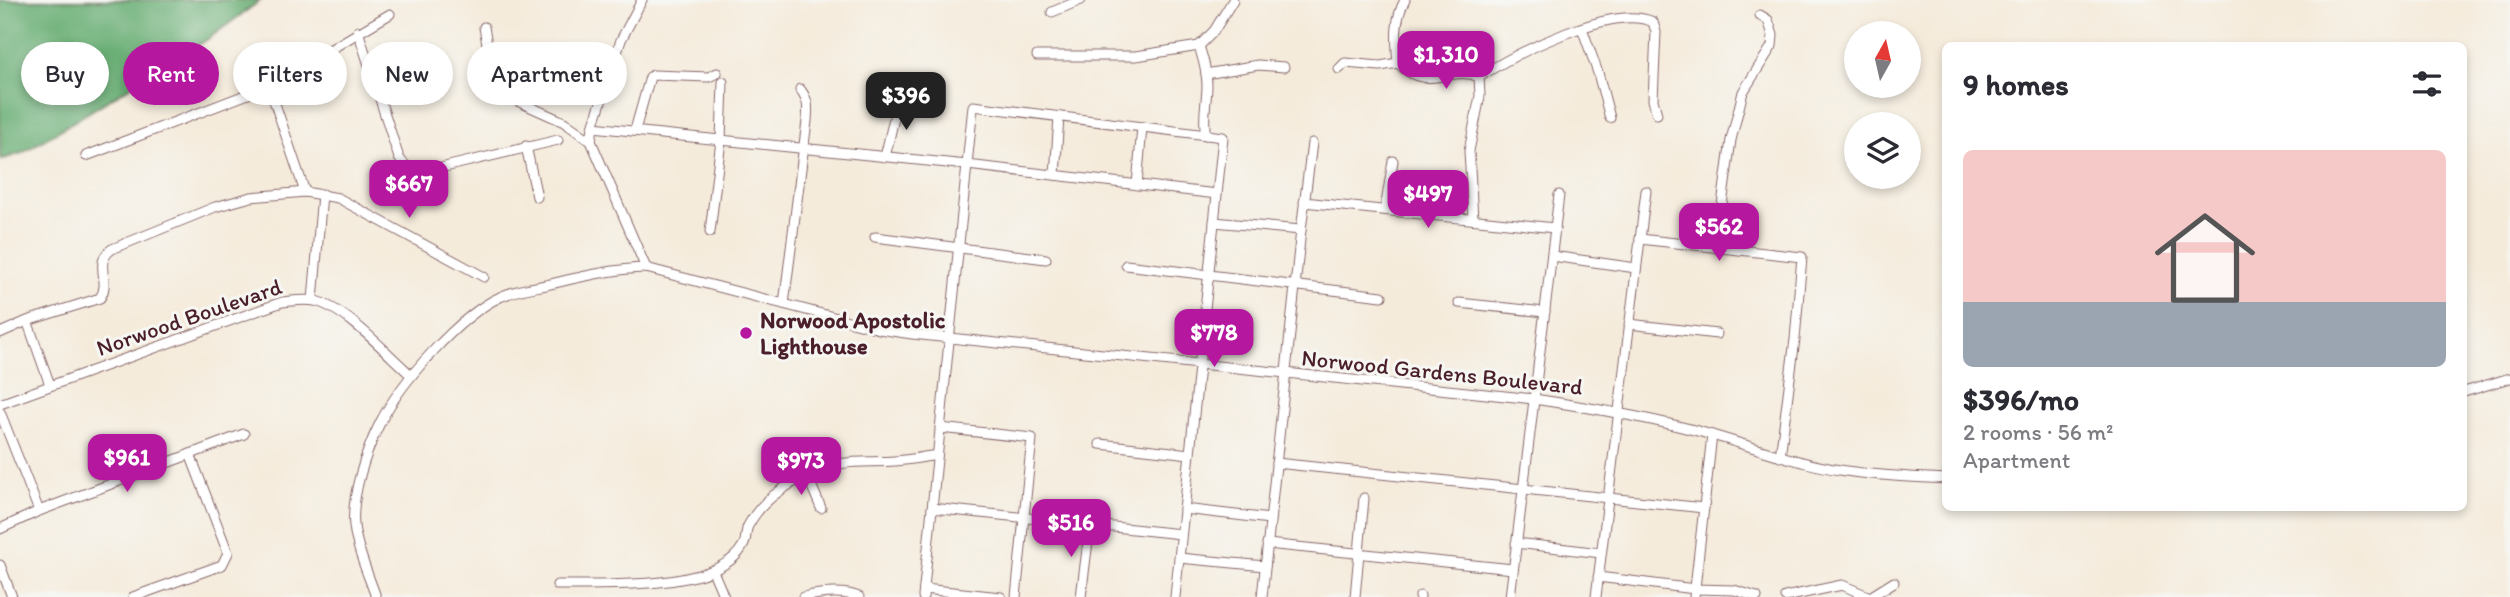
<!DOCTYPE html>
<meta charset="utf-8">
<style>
:root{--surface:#fff;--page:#f2f2f3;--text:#2b2b33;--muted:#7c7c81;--line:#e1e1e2;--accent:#b5179e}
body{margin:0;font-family:Itim,sans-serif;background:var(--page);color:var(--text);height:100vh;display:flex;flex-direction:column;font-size:26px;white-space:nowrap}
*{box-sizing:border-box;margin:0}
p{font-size:23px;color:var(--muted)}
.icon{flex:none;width:38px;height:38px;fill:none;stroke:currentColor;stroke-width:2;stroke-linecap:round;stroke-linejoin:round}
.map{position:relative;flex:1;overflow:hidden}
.panel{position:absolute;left:1942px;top:42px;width:525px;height:469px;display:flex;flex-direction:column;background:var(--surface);border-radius:10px;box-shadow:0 4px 10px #0003}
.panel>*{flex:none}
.top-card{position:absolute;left:21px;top:42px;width:665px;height:63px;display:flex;gap:14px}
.needle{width:46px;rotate:8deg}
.controls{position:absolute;left:1844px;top:21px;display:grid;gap:14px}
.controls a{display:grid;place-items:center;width:77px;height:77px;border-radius:50%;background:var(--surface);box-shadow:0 4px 10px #0003;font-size:35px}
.price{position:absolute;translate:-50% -60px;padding:0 16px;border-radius:14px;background:var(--accent);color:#fff;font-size:23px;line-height:46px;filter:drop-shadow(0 2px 4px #0008)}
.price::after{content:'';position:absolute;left:50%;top:42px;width:21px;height:16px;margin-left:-10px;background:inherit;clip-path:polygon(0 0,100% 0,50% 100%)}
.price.on{background:#222;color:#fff}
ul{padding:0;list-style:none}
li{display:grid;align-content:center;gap:14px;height:371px;padding:0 21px}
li+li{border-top:2px solid var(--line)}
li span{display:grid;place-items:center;height:217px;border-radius:10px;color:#555}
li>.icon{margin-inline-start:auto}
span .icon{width:126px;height:126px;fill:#fffc;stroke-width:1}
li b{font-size:30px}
h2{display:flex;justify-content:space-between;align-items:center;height:84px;padding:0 21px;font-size:30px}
.chip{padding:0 24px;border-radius:32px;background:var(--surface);box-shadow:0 4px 10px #0003;font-size:24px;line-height:63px}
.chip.on{background:var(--accent);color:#fff}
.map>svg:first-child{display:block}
</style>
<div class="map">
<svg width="2510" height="597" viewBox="0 0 2510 597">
<rect width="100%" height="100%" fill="#f6f6f2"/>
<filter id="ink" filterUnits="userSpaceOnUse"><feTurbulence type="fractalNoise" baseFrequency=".0143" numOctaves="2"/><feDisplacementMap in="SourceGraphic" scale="14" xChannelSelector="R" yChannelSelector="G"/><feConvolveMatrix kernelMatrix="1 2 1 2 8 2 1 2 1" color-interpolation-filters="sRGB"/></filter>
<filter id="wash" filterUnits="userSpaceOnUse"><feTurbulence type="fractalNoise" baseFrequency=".00686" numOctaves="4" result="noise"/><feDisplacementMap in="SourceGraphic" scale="28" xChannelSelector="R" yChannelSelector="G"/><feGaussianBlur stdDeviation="1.57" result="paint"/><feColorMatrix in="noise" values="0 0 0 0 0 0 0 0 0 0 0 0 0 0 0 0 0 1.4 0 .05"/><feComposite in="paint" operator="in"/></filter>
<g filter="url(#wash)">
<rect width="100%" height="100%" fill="#f5ebdb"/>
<polygon fill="#67ad73" stroke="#58664f" stroke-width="2" points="0,0 261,0 208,39 22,153 0,160"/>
</g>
<g filter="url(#ink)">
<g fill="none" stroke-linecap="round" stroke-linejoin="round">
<g stroke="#866669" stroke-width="11">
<g id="minor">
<polyline points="642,0 621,40 593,127 591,141 646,268"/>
<path d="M1405,0C1394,20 1396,41 1398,63C1427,94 1450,64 1479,77L1480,96L1469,151L1473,219"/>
<polyline points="1052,12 1081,0"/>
<polyline points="484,27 489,55 504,87 515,100 564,122 591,141"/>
<polyline points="1582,28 1598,73 1610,118"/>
<path d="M358,31L399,158C407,169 415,173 428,171L558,140"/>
<polyline points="1199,46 1214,31 1233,0"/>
<path d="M1037,56H1136L1199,46C1203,59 1207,71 1207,85C1207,103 1202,117 1206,135"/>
<polyline points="1339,69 1345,63 1380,66 1398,63"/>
<polyline points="1206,74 1258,65 1284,67"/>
<path d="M1479,77C1515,54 1613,3 1653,22L1656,32L1653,100L1657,114"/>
<polyline points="269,86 305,192"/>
<polyline points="593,127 967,165 1217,194"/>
<polyline points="635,130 650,77 653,75 709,77 717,73"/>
<polyline points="526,146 537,197"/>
<polyline points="86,156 269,86 390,14"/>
<polyline points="885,157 898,101"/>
<polyline points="1055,175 1059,117"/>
<polyline points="1137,185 1142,127"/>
<polyline points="1304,202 1555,228"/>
<polyline points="1385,210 1393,161"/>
<polyline points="1214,222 1301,230"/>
<polyline points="710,232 721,140 723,82"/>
<polyline points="875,237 1046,259"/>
<polyline points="1640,239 1802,257 1795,339 1780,457"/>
<polyline points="1716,248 1731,140 1743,92 1772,46 1773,35 1768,20 1760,15"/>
<polyline points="1552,256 1636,268"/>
<polyline points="1126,265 1382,296"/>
<polyline points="313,300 322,194"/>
<polyline points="1459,303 1545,312"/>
<path d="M784,304L807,121C808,108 809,100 800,89"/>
<polyline points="1629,324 1717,334"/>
<polyline points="29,326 50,385"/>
<path d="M0,333L27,321L100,298C112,281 92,263 112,249L215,207L251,197L305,192L338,198L484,277"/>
<polyline points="2464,392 2510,378"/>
<path d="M0,404L282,302C293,301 304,299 315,301C346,308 387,354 411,375"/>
<polyline points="0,412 39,511"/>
<polyline points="940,428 1032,438 1016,597"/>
<polyline points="1100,444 1190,454"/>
<polyline points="1276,463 1704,508"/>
<polyline points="807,475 821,508"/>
<polyline points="932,508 1181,534"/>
<polyline points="1184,509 1270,519"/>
<polyline points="0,529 39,511 244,434"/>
<polyline points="1516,543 1601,553"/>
<polyline points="1267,544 1513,569"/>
<polyline points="1179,558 1265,566"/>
<polyline points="0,565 12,597"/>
<polyline points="713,571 724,597"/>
<polyline points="1598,577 1695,589 1734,590 1757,597"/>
<path d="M557,585C603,584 718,592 743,546C747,540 745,532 748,526C761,501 783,487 807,475C841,458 860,463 895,461C909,460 923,457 937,455"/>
<polyline points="924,589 1001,597"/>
<polyline points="133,597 222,565 228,553 190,454"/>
<path d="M376,597C368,574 357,550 354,526C351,495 366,451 380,423C400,383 459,316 500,297C514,290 531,288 546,285C580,277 612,269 646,268L879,329L912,334L1534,399C1594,408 1653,418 1712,435C1754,447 1796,463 1840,470C1875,476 1911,477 1946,479"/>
<path d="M803,597C821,593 842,590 859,597"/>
<polyline points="923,597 973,106 1223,137 1175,597"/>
<polyline points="1081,597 1090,525"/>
<polyline points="1262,597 1301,230 1312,143"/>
<polyline points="1355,597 1364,498"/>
<polyline points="1420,597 1420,596"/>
<polyline points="1510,597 1559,195"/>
<polyline points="1596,597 1646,191"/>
<polyline points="1694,597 1712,435"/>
<polyline points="1785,597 1842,585 1870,597 1894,582"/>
</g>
</g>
<use href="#minor" stroke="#fff" stroke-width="9"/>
</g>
</g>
<circle fill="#b5179e" stroke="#f6f6f2" stroke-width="2.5" cx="746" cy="333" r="7"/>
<g text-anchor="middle" stroke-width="6" stroke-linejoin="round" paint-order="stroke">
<g font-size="23" fill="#4a1f2b" stroke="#f6f6f2">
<text transform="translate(189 317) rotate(-19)" y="8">Norwood Boulevard</text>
<text transform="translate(1442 372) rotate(6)" y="8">Norwood Gardens Boulevard</text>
</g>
<g font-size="23" font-weight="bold" fill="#4a1f2b" stroke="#f6f6f2" text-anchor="start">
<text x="760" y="328">Norwood Apostolic<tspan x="760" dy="26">Lighthouse</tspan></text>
</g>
</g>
</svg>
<div class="controls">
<a><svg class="needle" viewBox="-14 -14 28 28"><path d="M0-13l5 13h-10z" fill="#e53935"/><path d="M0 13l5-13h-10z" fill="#7c7c81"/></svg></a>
<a><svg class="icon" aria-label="layers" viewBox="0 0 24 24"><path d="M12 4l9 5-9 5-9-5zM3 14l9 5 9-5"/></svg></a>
</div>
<b class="price" style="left:1446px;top:91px">$1,310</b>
<b class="price on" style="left:906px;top:132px">$396</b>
<b class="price" style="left:409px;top:220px">$667</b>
<b class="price" style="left:1428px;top:230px">$497</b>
<b class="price" style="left:1719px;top:263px">$562</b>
<b class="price" style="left:1214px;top:369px">$778</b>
<b class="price" style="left:127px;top:494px">$961</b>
<b class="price" style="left:801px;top:497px">$973</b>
<b class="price" style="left:1071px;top:559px">$516</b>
<div class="top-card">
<a class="chip">Buy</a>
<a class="chip on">Rent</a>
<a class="chip">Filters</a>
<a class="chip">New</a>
<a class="chip">Apartment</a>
</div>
<section class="panel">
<h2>9 homes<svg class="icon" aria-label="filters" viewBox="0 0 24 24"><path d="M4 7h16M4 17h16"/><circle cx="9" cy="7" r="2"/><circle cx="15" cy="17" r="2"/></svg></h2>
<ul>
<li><span style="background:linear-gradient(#f6c9c9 70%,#9aa5b1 0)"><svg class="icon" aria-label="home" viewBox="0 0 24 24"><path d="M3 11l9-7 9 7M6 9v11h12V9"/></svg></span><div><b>$396/mo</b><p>2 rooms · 56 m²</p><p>Apartment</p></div></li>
</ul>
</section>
</div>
